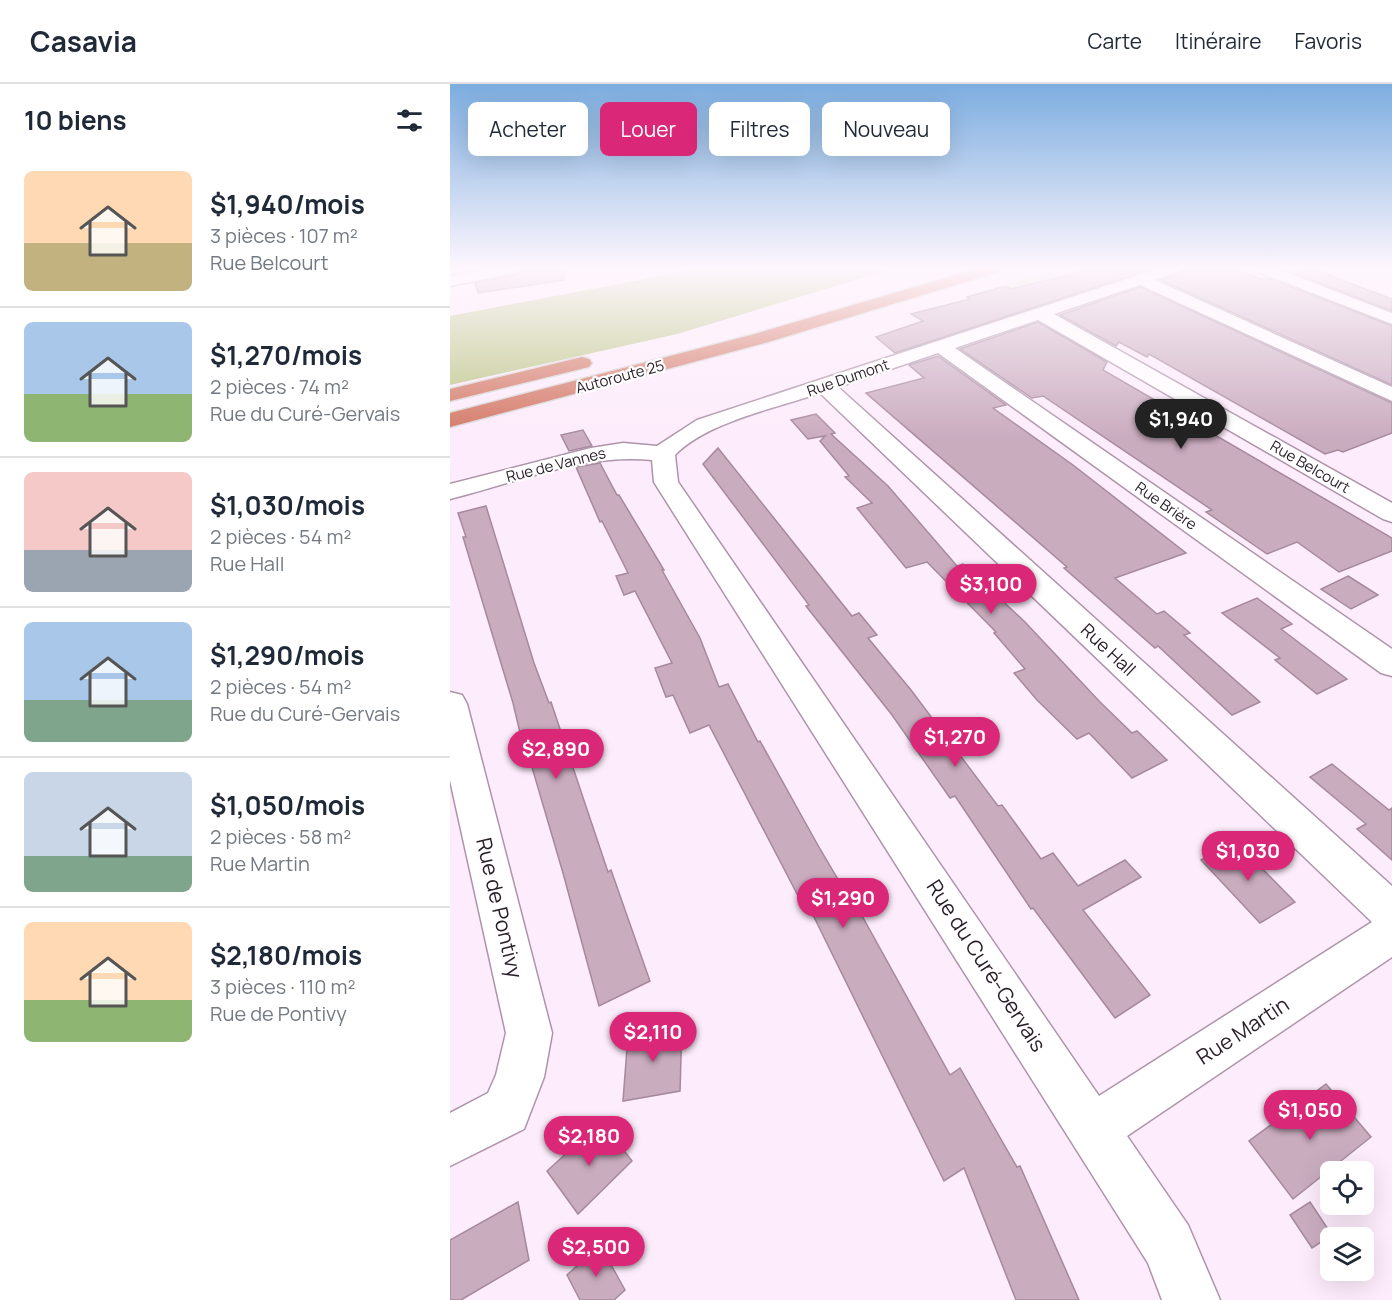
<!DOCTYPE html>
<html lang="fr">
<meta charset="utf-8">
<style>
:root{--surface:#fff;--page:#f2f2f3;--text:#1f2937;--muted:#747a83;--line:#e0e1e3;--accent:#db2777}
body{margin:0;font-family:Manrope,sans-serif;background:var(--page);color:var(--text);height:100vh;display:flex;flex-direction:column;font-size:22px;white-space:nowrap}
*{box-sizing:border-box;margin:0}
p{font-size:20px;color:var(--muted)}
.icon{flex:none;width:33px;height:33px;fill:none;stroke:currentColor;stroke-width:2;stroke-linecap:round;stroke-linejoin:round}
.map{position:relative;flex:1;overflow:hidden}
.sheet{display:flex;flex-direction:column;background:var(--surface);width:450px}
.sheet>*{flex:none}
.banner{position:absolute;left:18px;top:18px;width:570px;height:54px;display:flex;gap:12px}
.fabs{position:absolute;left:870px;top:1077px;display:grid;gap:12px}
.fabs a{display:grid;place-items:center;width:54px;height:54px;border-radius:9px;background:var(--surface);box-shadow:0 6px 24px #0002;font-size:30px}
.price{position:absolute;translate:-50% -51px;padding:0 14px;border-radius:21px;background:var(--accent);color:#fff;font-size:20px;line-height:39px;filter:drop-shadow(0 2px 3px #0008)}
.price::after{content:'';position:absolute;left:50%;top:36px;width:18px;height:14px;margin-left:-9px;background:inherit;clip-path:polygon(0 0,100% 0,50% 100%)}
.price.selected{background:#222;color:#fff}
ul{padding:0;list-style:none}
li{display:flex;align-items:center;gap:18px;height:150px;padding:0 24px}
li+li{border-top:2px solid var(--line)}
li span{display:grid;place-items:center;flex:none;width:168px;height:120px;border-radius:9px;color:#555}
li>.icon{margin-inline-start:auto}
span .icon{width:72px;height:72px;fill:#fffc;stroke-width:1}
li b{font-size:26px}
h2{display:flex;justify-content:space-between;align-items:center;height:72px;padding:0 24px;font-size:26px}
.pill{padding:0 21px;border-radius:9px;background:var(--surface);box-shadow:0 6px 24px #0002;font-size:21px;line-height:54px}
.pill.selected{background:var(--accent);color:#fff}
header{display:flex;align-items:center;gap:36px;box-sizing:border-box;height:84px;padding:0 30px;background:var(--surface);border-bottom:2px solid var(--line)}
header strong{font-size:28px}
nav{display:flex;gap:33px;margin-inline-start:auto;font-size:21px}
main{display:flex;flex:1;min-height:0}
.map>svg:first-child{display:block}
</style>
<header>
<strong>Casavia</strong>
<nav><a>Carte</a><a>Itinéraire</a><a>Favoris</a></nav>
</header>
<main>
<section class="sheet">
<h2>10 biens<svg class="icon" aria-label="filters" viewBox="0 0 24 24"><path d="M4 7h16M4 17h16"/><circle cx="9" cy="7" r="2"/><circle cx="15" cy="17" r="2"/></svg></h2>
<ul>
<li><span style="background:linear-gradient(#ffd9b3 60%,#c2b280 0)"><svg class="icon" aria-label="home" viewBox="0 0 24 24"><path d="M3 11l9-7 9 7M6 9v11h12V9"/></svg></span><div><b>$1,940/mois</b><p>3 pièces · 107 m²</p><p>Rue Belcourt</p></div></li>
<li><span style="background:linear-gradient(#a9c7e8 60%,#8fb573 0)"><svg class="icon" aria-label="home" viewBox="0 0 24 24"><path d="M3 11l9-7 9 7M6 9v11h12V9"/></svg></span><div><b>$1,270/mois</b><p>2 pièces · 74 m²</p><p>Rue du Curé-Gervais</p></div></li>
<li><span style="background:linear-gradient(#f6c9c9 65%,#9aa5b1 0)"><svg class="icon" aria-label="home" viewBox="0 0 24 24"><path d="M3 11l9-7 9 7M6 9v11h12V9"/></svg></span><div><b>$1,030/mois</b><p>2 pièces · 54 m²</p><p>Rue Hall</p></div></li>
<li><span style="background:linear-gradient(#a9c7e8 65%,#7fa58c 0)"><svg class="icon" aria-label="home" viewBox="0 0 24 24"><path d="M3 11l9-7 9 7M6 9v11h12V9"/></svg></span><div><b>$1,290/mois</b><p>2 pièces · 54 m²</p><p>Rue du Curé-Gervais</p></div></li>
<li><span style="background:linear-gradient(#c9d6e8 70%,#7fa58c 0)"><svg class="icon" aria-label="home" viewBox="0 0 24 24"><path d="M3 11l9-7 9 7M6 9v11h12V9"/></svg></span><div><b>$1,050/mois</b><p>2 pièces · 58 m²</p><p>Rue Martin</p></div></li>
<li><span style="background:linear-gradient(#ffd9b3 65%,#8fb573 0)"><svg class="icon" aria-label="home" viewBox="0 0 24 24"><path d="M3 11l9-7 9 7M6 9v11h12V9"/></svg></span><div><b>$2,180/mois</b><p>3 pièces · 110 m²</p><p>Rue de Pontivy</p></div></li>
</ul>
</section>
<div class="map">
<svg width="942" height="1216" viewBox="0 0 942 1216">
<rect width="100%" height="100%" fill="#fdecfb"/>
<polygon fill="#e0e8bc" points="597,188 637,205 598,219 555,201"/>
<polygon fill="#bbc685" points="252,184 445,184 227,250 0,301 0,232"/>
<g fill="#caacbf" stroke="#a6899c" stroke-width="1.5">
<polygon points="75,184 113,184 114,196 28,209 25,199 65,191"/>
<polygon points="647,184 704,184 445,269 426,253 473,237 461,230 520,215 517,213 555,202 561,205"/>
<polygon points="735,184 782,184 810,195 818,194 942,242 942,301 711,196 732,189"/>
<polygon points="863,185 942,215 942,227 844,189"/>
<polygon points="690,203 942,319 942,349 893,368 888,366 875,370 699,270 697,273 669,258 666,262 610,231"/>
<polygon points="588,238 657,278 653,286 942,454 942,467 889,488 847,458 817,470 756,428 762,426 593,312 582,314 510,265"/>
<polygon points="488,272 556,321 543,324 623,381 736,469 665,494 707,530 714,527 740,549 734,551 810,618 782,631 708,562 705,564 614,484 617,483 416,309 474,294 459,281"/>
<polygon points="366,330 385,349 381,350 438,402 507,482 513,480 575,538 650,618 682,649 687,647 717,676 682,694 639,649 627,655 587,616 564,589 575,585 544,549 546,548 477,478 456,484 407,424 422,419 395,393 399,392 370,357 375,352 358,355 341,336"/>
<polygon points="133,346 142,362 119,367 111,351"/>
<polygon points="268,364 402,532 409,529 427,551 418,554 461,606 548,722 552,721 591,775 603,769 628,802 675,776 691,793 633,826 700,911 665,934 583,824 581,825 505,712 500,714 442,631 356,522 359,521 253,380"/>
<polygon points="150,379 167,411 169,411 214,486 212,486 250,554 269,603 278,600 308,658 310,657 370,765 409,831 411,830 500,991 510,984 567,1083 570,1082 629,1216 566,1216 514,1084 494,1097 361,827 357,829 259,641 240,649 223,611 216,613 205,584 222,579 185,507 174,511 166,492 178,489 152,437 150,438 126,383"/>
<polygon points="36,422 84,579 99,619 101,618 104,627 158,788 161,786 200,897 149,922 113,789 79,673 76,674 63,619 13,453 16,453 8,429"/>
<polygon points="898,492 928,511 901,525 871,505"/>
<polygon points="807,514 842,540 831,545 897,595 867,610 825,576 830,574 772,529"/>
<polygon points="882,680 939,726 942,724 942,776 907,745 916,740 860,693"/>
<polygon points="785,757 845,818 810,839 751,776"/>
<polygon points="232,941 230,1007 173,1017 178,951"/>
<polygon points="876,1000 921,1053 843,1115 799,1057"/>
<polygon points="146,1042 155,1042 182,1077 128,1130 97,1087"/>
<polygon points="68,1118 79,1176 11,1216 0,1216 0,1156"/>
<polygon points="860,1118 882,1151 862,1164 840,1131"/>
<polygon points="150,1161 175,1206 164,1216 130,1216 117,1191"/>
</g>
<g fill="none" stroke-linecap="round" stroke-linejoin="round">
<g stroke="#ae94ab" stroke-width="3">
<g id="minor">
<polygon points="43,184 73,184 65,189 0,202 0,192"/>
<path d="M710,184H733L731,187L705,196L942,303V317L690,201L604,230L942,419V438L933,435L588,236L505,264L942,565V592L931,589L488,269L388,303L942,802V873L677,1052L738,1141L770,1216H712L698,1179L204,398L202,376C134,369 65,399 0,415V400L141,364L173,359L207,362L247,336ZM370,309L922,838L649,1012L228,398L225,371C257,338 326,324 370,309Z"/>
<polygon points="804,184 825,184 942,229 942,240 806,187"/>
<polygon points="0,608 12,611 17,620 102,949 94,993 74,1045 0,1082 0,1029 38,1009 46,991 56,949 0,696"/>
</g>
</g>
<g stroke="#d8d6d8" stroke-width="3">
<g id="highway">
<polygon points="529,184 553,184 551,187 315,259 0,343 0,329 301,251"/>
<polygon points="132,273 139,275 142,279 139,283 0,317 0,305"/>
</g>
</g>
<use href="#minor" fill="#fff" fill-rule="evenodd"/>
<use href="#highway" fill="#d37864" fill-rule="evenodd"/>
</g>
<linearGradient id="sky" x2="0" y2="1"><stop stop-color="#7cade0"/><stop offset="0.52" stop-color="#fef6fd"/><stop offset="1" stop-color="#fef6fd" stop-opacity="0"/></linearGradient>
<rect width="942" height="354" fill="url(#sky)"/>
<g text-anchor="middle" stroke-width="4.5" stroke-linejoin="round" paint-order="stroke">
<g font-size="15" fill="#281e27" stroke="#fff">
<text transform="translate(170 293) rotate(-15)" y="5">Autoroute 25</text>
<text transform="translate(398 294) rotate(-19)" y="5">Rue Dumont</text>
<text transform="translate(106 381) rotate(-14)" y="5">Rue de Vannes</text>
<text transform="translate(860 383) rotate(30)" y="5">Rue Belcourt</text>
<text transform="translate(716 422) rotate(35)" y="5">Rue Brière</text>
</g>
<g font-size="18" fill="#281e27" stroke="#fff">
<text transform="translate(658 566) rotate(43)" y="6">Rue Hall</text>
</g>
<g font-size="21" fill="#281e27" stroke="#fff">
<text transform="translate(49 824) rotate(77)" y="7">Rue de Pontivy</text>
<text transform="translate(536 882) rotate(57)" y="7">Rue du Curé-Gervais</text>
<text transform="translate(793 947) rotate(-33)" y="7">Rue Martin</text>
</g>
</g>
</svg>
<div class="fabs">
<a><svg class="icon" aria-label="locate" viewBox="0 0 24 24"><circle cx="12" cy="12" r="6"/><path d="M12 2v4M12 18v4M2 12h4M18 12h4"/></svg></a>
<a><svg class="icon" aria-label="layers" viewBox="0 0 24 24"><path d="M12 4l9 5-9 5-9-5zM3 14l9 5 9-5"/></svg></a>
</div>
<b class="price selected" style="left:731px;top:366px">$1,940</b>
<b class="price" style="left:541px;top:531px">$3,100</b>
<b class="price" style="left:505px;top:684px">$1,270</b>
<b class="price" style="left:106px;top:696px">$2,890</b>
<b class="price" style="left:798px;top:798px">$1,030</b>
<b class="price" style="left:393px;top:845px">$1,290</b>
<b class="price" style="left:203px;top:979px">$2,110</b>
<b class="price" style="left:860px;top:1057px">$1,050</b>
<b class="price" style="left:139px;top:1083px">$2,180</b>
<b class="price" style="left:146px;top:1194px">$2,500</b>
<div class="banner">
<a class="pill">Acheter</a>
<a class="pill selected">Louer</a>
<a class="pill">Filtres</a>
<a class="pill">Nouveau</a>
</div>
</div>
</main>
